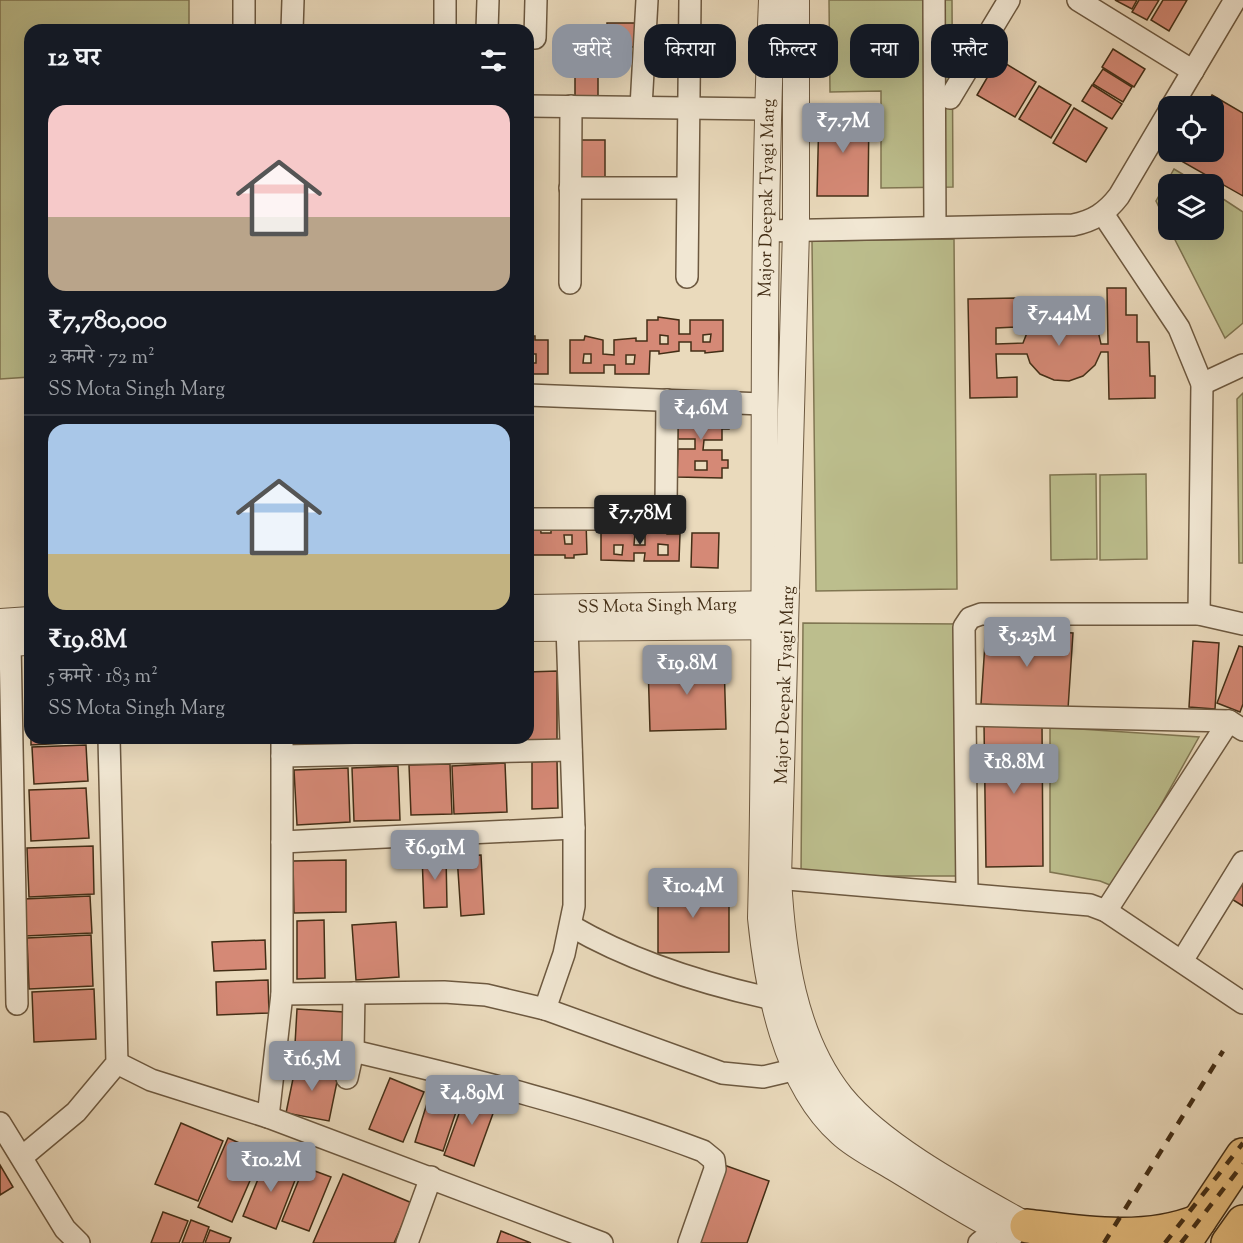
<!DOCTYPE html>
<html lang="hi">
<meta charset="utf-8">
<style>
:root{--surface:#171b24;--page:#20242c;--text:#f1f3f6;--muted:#9ea1a6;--line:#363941;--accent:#8c9099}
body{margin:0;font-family:"Sorts Mill Goudy","Noto Serif Devanagari",serif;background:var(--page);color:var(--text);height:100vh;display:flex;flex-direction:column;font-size:22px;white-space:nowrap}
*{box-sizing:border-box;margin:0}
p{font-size:20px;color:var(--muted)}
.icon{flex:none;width:33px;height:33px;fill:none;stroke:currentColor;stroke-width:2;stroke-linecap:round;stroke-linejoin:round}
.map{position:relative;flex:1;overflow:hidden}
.sheet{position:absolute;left:24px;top:24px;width:510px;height:720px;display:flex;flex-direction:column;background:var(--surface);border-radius:18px;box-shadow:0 6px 24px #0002}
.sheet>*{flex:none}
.hud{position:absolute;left:552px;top:24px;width:570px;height:54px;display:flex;gap:12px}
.tools{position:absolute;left:1158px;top:96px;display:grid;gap:12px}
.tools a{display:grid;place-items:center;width:66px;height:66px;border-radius:12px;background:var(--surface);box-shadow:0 6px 24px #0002;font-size:30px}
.price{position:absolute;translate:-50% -51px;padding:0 14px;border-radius:6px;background:var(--accent);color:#fff;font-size:20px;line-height:39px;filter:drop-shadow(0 2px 3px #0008)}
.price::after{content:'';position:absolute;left:50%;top:36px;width:18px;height:14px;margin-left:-9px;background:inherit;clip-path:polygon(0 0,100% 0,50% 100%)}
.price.on{background:#222;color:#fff}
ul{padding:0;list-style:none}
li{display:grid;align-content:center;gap:12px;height:318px;padding:0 24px}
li+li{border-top:2px solid var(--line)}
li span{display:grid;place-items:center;height:186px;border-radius:18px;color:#555}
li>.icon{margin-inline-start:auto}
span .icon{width:108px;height:108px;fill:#fffc;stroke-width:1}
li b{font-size:26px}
h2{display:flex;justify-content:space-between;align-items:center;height:72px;padding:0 24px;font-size:26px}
.pill{padding:0 21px;border-radius:18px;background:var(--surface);box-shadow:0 6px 24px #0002;font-size:21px;line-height:54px}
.pill.on{background:var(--accent);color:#fff}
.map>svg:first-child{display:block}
</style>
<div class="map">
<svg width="1243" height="1243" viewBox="0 0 1243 1243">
<rect width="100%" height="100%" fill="#eadabc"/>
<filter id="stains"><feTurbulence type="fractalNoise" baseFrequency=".00333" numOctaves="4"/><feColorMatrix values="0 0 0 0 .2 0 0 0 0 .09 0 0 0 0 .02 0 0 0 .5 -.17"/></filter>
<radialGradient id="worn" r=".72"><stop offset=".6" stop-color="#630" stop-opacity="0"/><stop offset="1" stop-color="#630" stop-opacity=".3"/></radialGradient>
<g fill="#bcbe8d" stroke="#807652" stroke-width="1.5">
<polygon points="0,0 189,0 189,30 30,30 30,377 0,379"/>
<polygon points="829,0 952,0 953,187 881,188 881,91 830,92"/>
<polygon points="1174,169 1199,184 1168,184 1168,226 1156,201"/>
<polygon points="1214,193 1243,212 1243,323 1225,338 1170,230 1214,230"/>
<polygon points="954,239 957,589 816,591 812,241"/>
<polygon points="1243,393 1243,563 1239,563 1237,399"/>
<polygon points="1096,474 1097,559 1051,560 1050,475"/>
<polygon points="1146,474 1147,559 1100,560 1100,475"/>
<polygon points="803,623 962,624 961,876 801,876"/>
<polygon points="1050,727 1199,737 1115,887 1100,881 1050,872"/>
</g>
<g fill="#d58976" stroke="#432e16" stroke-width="1.5" fill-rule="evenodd">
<polygon points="1115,0 1137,0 1132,9"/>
<polygon points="1139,0 1159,0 1147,20 1132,12"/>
<polygon points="1163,0 1187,0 1169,31 1151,20"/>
<polygon points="607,23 644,23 643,47 607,47"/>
<polygon points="1113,49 1145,69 1134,87 1102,67"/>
<polygon points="998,59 1036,82 1015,117 977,95"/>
<rect x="575" y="67" width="23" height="35"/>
<polygon points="1103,69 1132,87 1123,102 1093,84"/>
<polygon points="1092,85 1122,104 1112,119 1082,101"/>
<polygon points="1039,86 1071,105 1051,138 1019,119"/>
<polygon points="1212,95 1243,113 1243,196 1176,158 1180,152 1214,152 1214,106 1206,106"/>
<polygon points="1074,108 1107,128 1086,162 1053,143"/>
<polygon points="819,112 869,112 868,196 817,196"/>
<rect x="578" y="140" width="27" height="39"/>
<polygon points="1107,288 1126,288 1126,315 1137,315 1137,342 1149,342 1150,376 1155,376 1155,398 1109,399 1108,352 1101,352 1095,365 1083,376 1069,381 1054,380 1040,374 1030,363 1027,354 996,354 997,378 1017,377 1017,397 970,398 968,299 1015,298 1016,327 996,328 996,344 1023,343 1032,320 1043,310 1057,304 1073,305 1086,311 1096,322 1101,344 1108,344"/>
<path d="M658,317L679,320V334H690V320H723V351L705,353V351H691V342H679V351L659,354V351H650L649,374H615V365H604V373H570V340H584L585,336L603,340V354L614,355V340L636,338V341H647V320H658ZM711,334L710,342H703V335ZM660,335L668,336V344H660ZM584,354H591V363H583ZM626,355H635L634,364H626Z"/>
<path d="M528,336H535V340H548V374H528ZM528,354H536V363H528Z"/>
<path d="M679,405L723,406L722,420H729V429H722V440H704L703,450H722V460H728V468H722V478L677,477L678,449H695V439H678ZM695,419H708V428H695ZM695,461H707V470H695Z"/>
<path d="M528,519L540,522L541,533H551V522L586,521L587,554L574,555V558H565V555H529L528,559ZM564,535H572V544H565Z"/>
<path d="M614,527H624V533H635L634,545H645V533H657V529H667V534H680L679,561H644L645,553H634V561L601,560V533H614ZM658,544L668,545V555H658ZM614,545H623L622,555L614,554Z"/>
<polygon points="692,533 719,533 718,568 691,567"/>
<polygon points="986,628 1073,633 1068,709 981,704"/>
<polygon points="1193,641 1219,643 1215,709 1189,707"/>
<polygon points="1239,646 1243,647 1243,704 1240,712 1217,703"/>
<polygon points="724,661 726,729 650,731 648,663"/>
<polygon points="557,671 557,744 524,744 524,738 528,738 528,672"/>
<polygon points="1042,723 1043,866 986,867 984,724"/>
<polygon points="31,738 87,738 87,742 31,745"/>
<polygon points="302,738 364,738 364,746 303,749"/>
<polygon points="86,745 88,781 34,784 32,747"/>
<polygon points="557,761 558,808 532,809 532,762"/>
<polygon points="505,763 507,812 454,814 452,766"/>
<polygon points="450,764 452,814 411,815 409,765"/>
<polygon points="398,766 400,820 354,821 352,768"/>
<polygon points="348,768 350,822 297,825 294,770"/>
<polygon points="86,788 89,838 31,841 29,790"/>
<polygon points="93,846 94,894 29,897 27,848"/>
<polygon points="446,854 447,907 424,908 422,855"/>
<polygon points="481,855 484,914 461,916 457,856"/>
<polygon points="346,860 346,912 294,913 293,861"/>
<polygon points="1243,878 1243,906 1230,898"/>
<polygon points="658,885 729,885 729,952 658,953"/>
<polygon points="90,896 92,933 25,936 24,899"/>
<polygon points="324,920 325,978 297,979 297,921"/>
<polygon points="396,922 399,977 356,980 352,925"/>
<polygon points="91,935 93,986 29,989 27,938"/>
<polygon points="265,940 266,969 214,971 212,942"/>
<polygon points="268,980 269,1013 217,1015 216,982"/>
<polygon points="94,989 96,1039 34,1042 32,992"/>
<polygon points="297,1009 344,1012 341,1064 294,1062"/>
<polygon points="296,1064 339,1072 329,1121 286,1113"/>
<polygon points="390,1078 424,1092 403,1142 369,1129"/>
<polygon points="433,1084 462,1094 443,1151 415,1142"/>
<polygon points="469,1086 499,1097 474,1166 444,1155"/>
<polygon points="181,1123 223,1141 198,1201 155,1184"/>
<polygon points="228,1138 262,1153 232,1222 198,1207"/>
<polygon points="267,1157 299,1170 276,1229 243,1216"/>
<polygon points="0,1165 13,1187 0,1195"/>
<polygon points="724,1165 769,1181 747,1243 696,1243"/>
<polygon points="304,1167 331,1177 309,1231 282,1221"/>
<polygon points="343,1174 412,1203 394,1243 313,1243"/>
<polygon points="163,1212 188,1221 179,1243 151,1243"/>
<polygon points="191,1220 209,1227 203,1243 182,1243"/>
<polygon points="210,1230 231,1238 229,1243 205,1243"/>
<polygon points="501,1231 531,1243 497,1243"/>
</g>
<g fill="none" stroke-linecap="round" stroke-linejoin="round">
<g stroke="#6d5940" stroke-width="24">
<g id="minor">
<polyline points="244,0 244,30"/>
<polyline points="934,0 935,227"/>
<polyline points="1078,0 1193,71"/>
<polyline points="292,30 293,0"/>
<polyline points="445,30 445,0"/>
<polyline points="487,30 488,0"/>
<polyline points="535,38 536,0"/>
<polyline points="950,98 1009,0"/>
<polyline points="528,106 767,109"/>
<polyline points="1172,106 1235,0"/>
<polyline points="641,107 647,0"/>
<polyline points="570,188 687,188"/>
<polyline points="1103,214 1179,328 1202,384 1199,614"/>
<path d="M766,231L1073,225C1093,221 1106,213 1119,196L1168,113"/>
<polyline points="687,277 690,0"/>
<polyline points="570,283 571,106"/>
<polyline points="1202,384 1243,365"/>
<polyline points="528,395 763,404"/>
<polyline points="528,519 652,519 662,514 666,506 667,400"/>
<polyline points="10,643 17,1004"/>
<polyline points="966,715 1229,721 1243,730"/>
<polyline points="282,756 571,750"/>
<polyline points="282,842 574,828"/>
<polyline points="764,877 1090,905 1106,911 1243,1003"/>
<polyline points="967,894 964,627 970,618 981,614 1199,614 1243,624"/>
<polyline points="1106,911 1229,721"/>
<path d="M571,926C633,962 704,984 773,999"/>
<polyline points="1182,961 1243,862"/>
<polyline points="282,994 444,992 486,995 545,1009 722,1073 763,1077 797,1069"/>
<polyline points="545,1009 564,954 574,906 574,828 567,627"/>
<path d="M353,1051C472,1079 588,1107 703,1151L714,1160L715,1169L689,1243"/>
<polyline points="117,1063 151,1080 268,1117 602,1243"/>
<polyline points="347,1078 353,1051 354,993"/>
<polyline points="268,1117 282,994 282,738"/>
<polyline points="0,1123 65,1229 79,1243"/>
<polyline points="22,1157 76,1112 117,1063 109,738"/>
<polyline points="407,1243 431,1177"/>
<polyline points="979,1243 997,1229"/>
</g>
</g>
<g stroke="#6d5940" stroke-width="28">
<g id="tertiary">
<path d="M772,0C759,306 769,612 761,918C768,988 785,1083 841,1133C856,1147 877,1157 895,1168C933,1191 970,1215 1010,1235"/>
<path d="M796,0V230L778,878C782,952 793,1037 841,1097C886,1152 982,1200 1043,1235"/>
<polyline points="528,608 780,604"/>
<polyline points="0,622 30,620"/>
<polyline points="528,628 780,626"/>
<polyline points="0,643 30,642"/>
</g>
</g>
<g stroke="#432e16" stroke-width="36">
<g id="primary">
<path d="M1027,1226C1083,1233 1146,1243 1199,1221"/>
<polyline points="1187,1239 1243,1155"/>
<polyline points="1228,1243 1243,1222"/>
</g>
</g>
<use href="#minor" stroke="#f1e7d3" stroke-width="21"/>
<use href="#tertiary" stroke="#f1e7d3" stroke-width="26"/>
<use href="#primary" stroke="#e5bd7e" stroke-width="33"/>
<g stroke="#432e16" stroke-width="4.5" stroke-dasharray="10 10" stroke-linecap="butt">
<polyline points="1104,1243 1223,1051"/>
<polyline points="1165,1243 1243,1143"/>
<polyline points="1181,1243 1243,1164"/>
</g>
</g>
<g text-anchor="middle" stroke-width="4.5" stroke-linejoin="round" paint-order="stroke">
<g font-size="18" fill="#432e16" stroke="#f1e7d3">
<text transform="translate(766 198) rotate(-89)" y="6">Major Deepak Tyagi Marg</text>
<text transform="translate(657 605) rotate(-1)" y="6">SS Mota Singh Marg</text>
<text transform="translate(784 685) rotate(-88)" y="6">Major Deepak Tyagi Marg</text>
</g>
</g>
<rect width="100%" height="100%" filter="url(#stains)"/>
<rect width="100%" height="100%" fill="url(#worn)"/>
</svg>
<div class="tools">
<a><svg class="icon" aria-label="locate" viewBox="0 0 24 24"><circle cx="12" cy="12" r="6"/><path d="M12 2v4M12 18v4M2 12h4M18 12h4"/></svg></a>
<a><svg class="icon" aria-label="layers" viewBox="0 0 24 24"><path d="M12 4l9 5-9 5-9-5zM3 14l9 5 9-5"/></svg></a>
</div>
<b class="price" style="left:843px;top:154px">₹7.7M</b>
<b class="price" style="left:1059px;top:347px">₹7.44M</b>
<b class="price" style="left:701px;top:441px">₹4.6M</b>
<b class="price on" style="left:640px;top:546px">₹7.78M</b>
<b class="price" style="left:1027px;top:668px">₹5.25M</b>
<b class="price" style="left:687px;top:696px">₹19.8M</b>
<b class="price" style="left:1014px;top:795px">₹18.8M</b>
<b class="price" style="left:435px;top:881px">₹6.91M</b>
<b class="price" style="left:693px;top:919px">₹10.4M</b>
<b class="price" style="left:312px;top:1092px">₹16.5M</b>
<b class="price" style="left:472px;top:1126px">₹4.89M</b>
<b class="price" style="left:271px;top:1193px">₹10.2M</b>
<div class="hud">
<a class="pill on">खरीदें</a>
<a class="pill">किराया</a>
<a class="pill">फ़िल्टर</a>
<a class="pill">नया</a>
<a class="pill">फ़्लैट</a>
</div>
<section class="sheet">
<h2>12 घर<svg class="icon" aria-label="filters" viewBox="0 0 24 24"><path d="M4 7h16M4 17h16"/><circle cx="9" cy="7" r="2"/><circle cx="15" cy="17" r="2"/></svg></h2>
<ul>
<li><span style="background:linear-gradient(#f6c9c9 60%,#b9a48a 0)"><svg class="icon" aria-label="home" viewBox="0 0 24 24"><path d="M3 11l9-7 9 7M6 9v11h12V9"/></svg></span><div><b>₹7,780,000</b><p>2 कमरे · 72 m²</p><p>SS Mota Singh Marg</p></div></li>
<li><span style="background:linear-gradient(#a9c7e8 70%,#c2b280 0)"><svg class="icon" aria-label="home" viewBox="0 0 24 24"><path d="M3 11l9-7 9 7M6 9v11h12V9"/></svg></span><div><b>₹19.8M</b><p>5 कमरे · 183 m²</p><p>SS Mota Singh Marg</p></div></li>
</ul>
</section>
</div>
